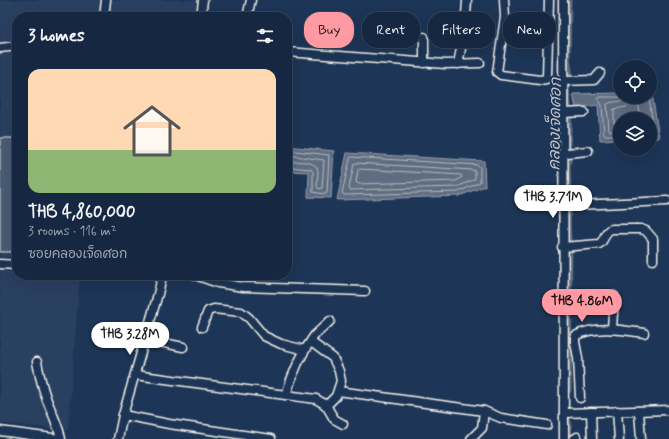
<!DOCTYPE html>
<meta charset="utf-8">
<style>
:root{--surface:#162841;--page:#23344c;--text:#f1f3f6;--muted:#9ea6b1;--line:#35445a;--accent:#ff9aa2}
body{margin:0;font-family:Mynerve,"Playpen Sans Thai",sans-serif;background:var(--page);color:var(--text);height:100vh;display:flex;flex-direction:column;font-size:15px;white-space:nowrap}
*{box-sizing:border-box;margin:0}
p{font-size:13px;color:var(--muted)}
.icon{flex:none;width:22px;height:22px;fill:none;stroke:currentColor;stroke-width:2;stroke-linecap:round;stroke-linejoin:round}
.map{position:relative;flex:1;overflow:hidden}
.details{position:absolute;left:12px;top:12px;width:280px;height:268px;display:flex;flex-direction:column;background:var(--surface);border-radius:16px;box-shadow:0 4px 16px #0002,0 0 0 1px var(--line)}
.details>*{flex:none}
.hud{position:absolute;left:304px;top:12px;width:305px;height:36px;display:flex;gap:8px}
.buttons{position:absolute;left:613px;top:60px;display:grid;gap:8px}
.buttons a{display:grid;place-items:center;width:44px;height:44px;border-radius:50%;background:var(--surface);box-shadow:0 4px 16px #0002,0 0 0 1px var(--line);font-size:20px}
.price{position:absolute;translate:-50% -34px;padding:0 9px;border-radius:14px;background:#fff;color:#222;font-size:13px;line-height:26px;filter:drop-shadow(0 1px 2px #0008)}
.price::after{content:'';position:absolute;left:50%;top:24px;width:12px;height:9px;margin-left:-6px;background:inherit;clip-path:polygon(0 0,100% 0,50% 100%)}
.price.on{background:var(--accent);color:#111}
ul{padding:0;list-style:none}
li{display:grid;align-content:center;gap:8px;height:212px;padding:0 16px}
li span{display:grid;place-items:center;height:124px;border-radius:12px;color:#555}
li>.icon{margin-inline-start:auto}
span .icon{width:72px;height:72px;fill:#fffc;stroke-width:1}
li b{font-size:17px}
h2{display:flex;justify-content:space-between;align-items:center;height:48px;padding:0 16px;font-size:17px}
.tag{padding:0 14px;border-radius:16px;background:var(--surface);box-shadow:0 4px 16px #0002,0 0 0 1px var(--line);font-size:14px;line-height:36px}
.tag.on{background:var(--accent);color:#111}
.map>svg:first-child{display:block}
</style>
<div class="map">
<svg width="669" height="439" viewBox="0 0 669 439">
<rect width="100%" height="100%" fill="#1d3557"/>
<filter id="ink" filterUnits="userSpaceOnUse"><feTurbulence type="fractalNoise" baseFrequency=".025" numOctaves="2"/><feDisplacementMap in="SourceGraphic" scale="8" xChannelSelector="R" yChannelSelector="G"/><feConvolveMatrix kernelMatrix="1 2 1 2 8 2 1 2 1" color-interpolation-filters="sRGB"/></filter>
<g filter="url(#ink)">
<g fill="#2a4060">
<polygon points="0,0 201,0 198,17 17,17 17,258 0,257"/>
<polygon points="0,268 17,269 17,275 80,275 68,430 0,423"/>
</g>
<g fill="#5e6d82" stroke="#9aa2ab">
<polygon points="620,93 620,97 650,97 650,93 652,93 659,138 650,138 650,119 620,119 620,139 600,140 598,105 576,108 573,94"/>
<polygon points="287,146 334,151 331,198 308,197 309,172 287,171"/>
<polygon points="347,153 484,161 485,186 459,196 337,200"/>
</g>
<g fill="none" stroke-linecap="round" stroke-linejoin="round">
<g stroke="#b8bcbf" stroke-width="1">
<polyline points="649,97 654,132 653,134 650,134"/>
<polyline points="620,124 614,123 614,109 626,107 634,98 638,102 641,119"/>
<path d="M620,130L610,131L609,130L607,104C614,100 622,104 628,97"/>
<polyline points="620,135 604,135 602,105 598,99 600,97 620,97"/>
<polyline points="287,150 329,155 327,193 325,194 313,192 313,172 311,169 287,167"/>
<path d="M287,155L324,160L322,188L319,189L317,187C317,182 318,176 318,171C316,159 296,162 287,162"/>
<polygon points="351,157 478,165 480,167 480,182 458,192 344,195 342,193 350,159"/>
<polygon points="355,163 473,170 475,171 475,179 457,187 350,190 349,188 354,164"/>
<polygon points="360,169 461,175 462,177 456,181 358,184 356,182 358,170"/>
</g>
<g stroke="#5e6d82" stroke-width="7">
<path d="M568,390C569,344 568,298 569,252C570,246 569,244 568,238C567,228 567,211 570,202L568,196L567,165L570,152L567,147L569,113L566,89L570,79L567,57L568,0"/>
<polyline points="568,422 568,429 570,439"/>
</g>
</g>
<rect fill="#485b74" stroke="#f4f1e8" x="0" y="138" width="17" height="114"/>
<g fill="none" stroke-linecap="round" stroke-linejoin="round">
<g stroke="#f4f1e8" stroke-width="11">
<g id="minor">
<polyline points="504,0 505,17 497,72 501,75 540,80 546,79 547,77 549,0"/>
<polyline points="563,0 564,439"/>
<polyline points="104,17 106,0"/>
<polyline points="201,17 203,0"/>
<polyline points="247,17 251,0"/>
<polyline points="0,48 17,46"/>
<polyline points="287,52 445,64 480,63"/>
<polyline points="424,63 424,37"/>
<polyline points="458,64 465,28 467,1"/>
<polyline points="563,81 594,80 600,73"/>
<polyline points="563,113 584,112"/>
<polyline points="563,154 567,153 588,151"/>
<polyline points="563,203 578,205 667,201"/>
<path d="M562,247L599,244C606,240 603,231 612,229H641L646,231L653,239V260"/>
<polyline points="0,264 17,265"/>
<polyline points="195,275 218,283 243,287 365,291"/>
<polyline points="564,301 588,299"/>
<polyline points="202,327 208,311 214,309 241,312 249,318 264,336 281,344 305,350"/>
<polyline points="612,329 614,296"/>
<polyline points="145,339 183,347"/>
<polyline points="311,342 333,358 339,371 341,381 336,396 326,406"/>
<path d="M37,362C40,378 44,395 51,410C55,420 59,428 61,439"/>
<polyline points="135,375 316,399 326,405 334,419 343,424"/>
<polyline points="338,391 484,411 501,418 547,425"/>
<path d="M286,395C292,374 301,354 314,336C319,331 325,326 330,321"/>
<path d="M580,398L578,358L575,342V336C594,325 623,330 644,333"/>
<polyline points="617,411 619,439"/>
<polyline points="639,411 641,439"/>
<polyline points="591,412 592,439"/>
<polyline points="564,413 669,410"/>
<polyline points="123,415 169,424 271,439"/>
<polyline points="0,431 60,439"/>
<polyline points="118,439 123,415 158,294 161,281 160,275"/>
<polyline points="471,439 482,428 484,411"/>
<polyline points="574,439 577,437"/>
</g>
</g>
<use href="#minor" stroke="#1d3557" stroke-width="8"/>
</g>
</g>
<g text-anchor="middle" stroke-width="4" stroke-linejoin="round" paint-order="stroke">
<g font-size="16" font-style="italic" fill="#c0c3c4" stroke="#1d3557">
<text transform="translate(554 124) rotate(-89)" y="6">คลองเจ็ดศอก</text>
</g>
</g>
</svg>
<div class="buttons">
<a><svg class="icon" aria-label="locate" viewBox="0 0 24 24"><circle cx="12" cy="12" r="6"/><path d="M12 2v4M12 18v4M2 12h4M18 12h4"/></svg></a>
<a><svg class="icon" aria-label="layers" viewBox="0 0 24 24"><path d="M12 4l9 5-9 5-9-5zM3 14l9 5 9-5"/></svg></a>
</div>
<b class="price" style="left:553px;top:219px">THB 3.71M</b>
<b class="price on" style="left:582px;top:323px">THB 4.86M</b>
<b class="price" style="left:130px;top:356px">THB 3.28M</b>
<div class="hud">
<a class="tag on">Buy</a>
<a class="tag">Rent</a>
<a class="tag">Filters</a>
<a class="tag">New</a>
</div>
<section class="details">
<h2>3 homes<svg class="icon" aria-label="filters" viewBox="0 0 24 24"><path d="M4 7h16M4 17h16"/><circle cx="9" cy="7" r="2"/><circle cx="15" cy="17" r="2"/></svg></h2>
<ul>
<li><span style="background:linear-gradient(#ffd9b3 65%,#8fb573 0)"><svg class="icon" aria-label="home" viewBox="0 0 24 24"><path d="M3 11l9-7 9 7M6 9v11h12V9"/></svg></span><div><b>THB 4,860,000</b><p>3 rooms · 116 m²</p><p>ซอยคลองเจ็ดศอก</p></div></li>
</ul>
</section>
</div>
